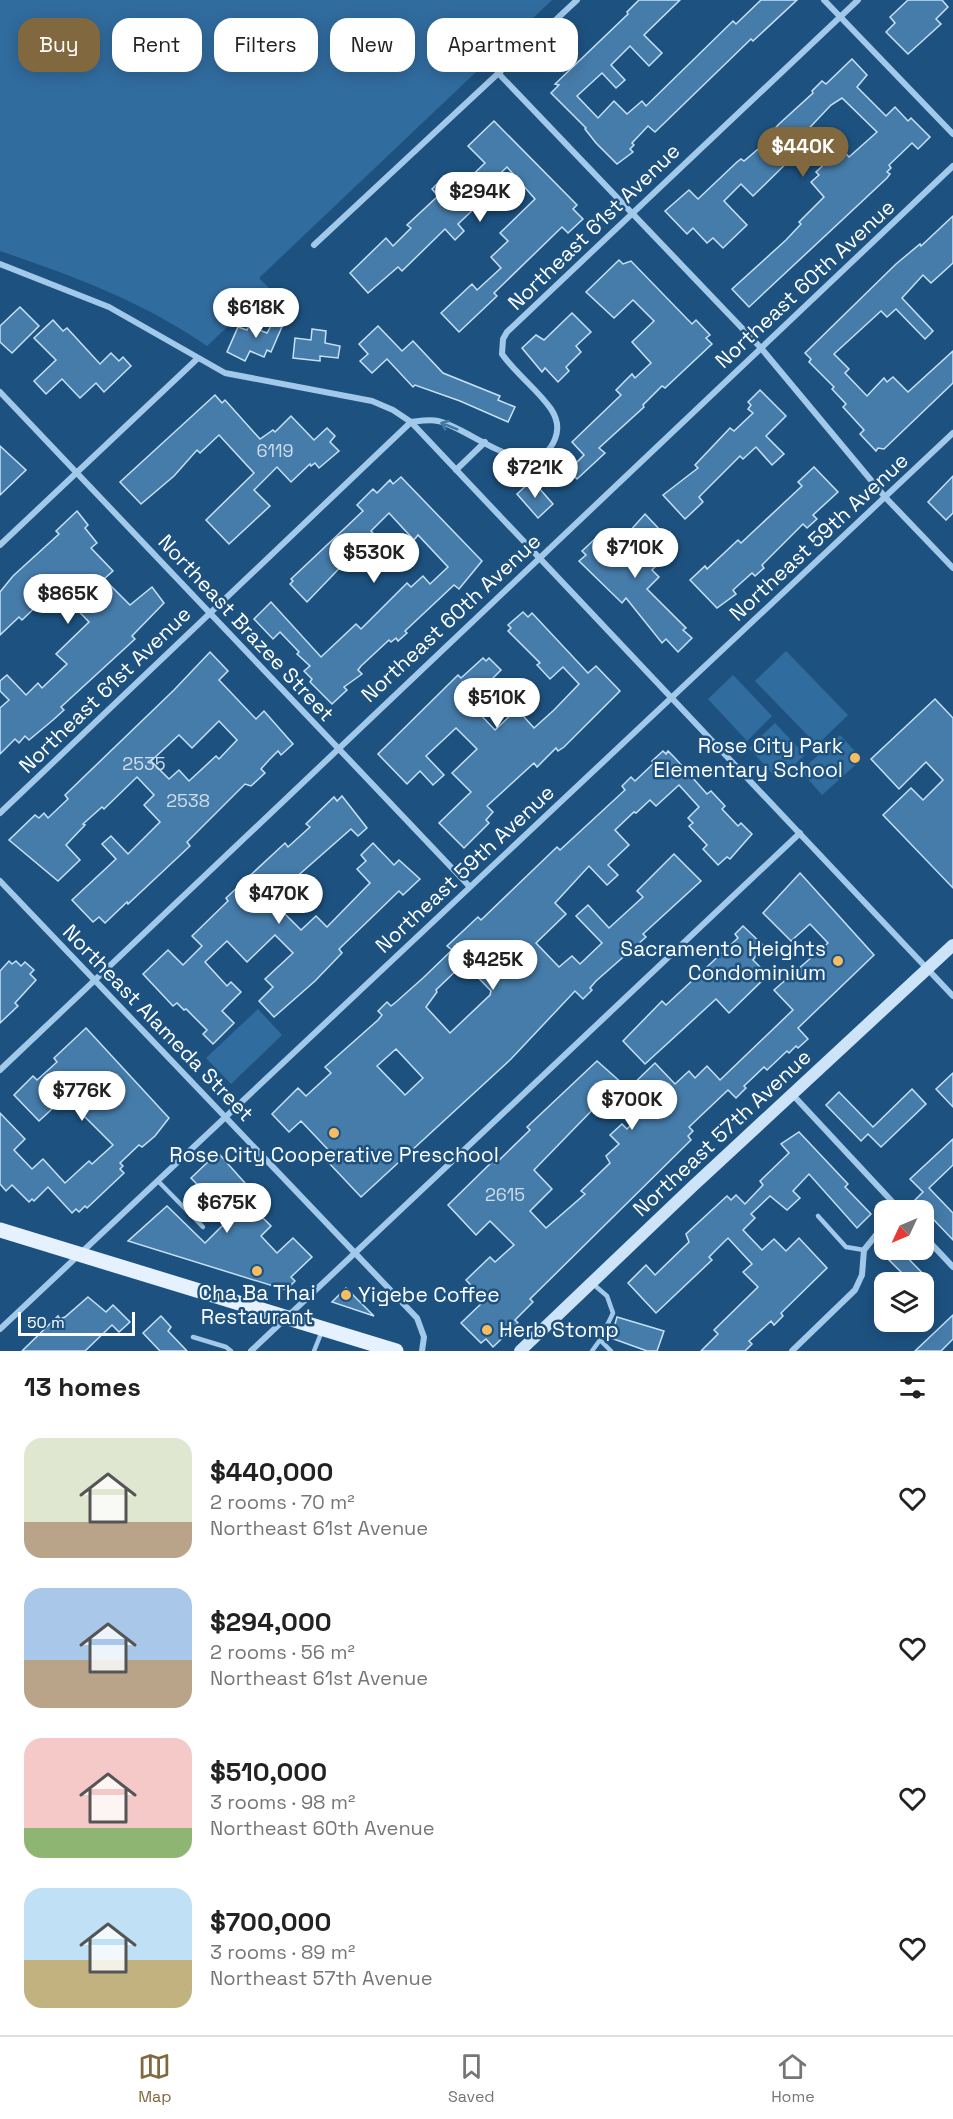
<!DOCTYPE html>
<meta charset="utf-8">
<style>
:root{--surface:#fff;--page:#f2f2f2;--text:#222;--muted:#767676;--line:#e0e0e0;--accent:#82683e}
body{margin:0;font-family:"Space Grotesk",sans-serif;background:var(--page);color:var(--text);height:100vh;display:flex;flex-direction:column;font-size:22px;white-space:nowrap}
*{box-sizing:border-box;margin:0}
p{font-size:20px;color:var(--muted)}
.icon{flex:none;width:33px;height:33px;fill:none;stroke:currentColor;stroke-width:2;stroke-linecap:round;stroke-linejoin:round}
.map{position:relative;height:1351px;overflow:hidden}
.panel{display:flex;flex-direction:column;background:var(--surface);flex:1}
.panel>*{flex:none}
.hud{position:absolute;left:18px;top:18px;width:600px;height:54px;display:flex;gap:12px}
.needle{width:39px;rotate:226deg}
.buttons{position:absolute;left:874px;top:1200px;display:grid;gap:12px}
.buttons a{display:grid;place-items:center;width:60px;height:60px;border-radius:12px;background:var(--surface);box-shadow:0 3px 15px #0003;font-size:30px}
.scale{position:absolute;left:18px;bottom:15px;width:117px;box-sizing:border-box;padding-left:6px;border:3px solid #fff;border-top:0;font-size:16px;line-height:21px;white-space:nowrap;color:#fff;-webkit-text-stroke:4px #1d5280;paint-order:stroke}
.price{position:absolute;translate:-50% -51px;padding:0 14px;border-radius:21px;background:#fff;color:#222;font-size:20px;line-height:39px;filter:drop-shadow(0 2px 3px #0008)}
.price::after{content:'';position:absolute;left:50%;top:36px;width:18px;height:14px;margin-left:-9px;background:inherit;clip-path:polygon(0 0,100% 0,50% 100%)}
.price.active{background:var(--accent);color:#fff}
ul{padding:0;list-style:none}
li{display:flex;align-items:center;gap:18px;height:150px;padding:0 24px}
li span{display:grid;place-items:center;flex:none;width:168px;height:120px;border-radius:18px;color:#555}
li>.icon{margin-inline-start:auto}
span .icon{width:72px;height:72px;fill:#fffc;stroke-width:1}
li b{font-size:26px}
h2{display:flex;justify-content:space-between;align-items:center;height:72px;padding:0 24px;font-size:26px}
.tag{padding:0 21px;border-radius:18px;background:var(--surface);box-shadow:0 3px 15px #0003;font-size:21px;line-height:54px}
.tag.active{background:var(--accent);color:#fff}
.tab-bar{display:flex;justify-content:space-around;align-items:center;height:84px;border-top:2px solid var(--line);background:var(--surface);font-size:16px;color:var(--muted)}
.tab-bar a{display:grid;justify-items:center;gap:3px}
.tab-bar .active{color:var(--accent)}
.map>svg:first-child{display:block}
</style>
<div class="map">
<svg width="953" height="1351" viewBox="0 0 953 1351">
<rect width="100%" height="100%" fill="#1d5280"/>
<g fill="#316c9f">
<path d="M0,0H552L259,278L269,288L207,346C144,302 73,276 0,251Z"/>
<polygon points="786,651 848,715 817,745 755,681"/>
<polygon points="733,675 772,716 747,741 708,699"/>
<polygon points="775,723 805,755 778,780 749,748"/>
<polygon points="840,735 862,759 822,795 801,771"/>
<polygon points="258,1009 282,1035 231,1084 206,1058"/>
</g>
<g fill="#467caa" stroke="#c6e1f7" stroke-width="1.5" fill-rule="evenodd">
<polygon points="639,0 680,0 644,35 662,53 649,66 630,46 611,65 625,80 616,88 602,73 577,96 598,118 614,101 627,114 642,101 646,106 733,21 736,24 761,0 797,0 753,41 751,39 655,132 648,126 632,143 634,145 630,149 633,152 617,164 596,143 585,129 586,128 551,93 559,85 555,84 628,14 627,12"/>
<polygon points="908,0 942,0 948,7 936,19 941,24 908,54 886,32 895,23 890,17"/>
<polygon points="852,59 867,75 857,87 886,116 895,107 908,121 911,118 930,137 918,149 912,143 889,165 891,168 887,172 890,174 887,178 749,307 732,289 786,240 801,224 799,222 824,197 811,182 819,175 816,172 841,148 849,157 877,132 842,98 831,105 798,140 804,146 753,196 741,184 724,201 747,225 723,248 713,238 707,243 693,228 687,234 665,211 689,190 698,199 737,162 741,159 744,161 764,144 762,142 779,124 813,93 812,91 822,81 826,84"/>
<polygon points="494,121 577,205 573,209 583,219 568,233 562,227 494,293 497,296 459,332 441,313 472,284 477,290 501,268 491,257 508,241 500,233 535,199 507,167 473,199 478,205 458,224 464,231 455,240 445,229 402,271 398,267 368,293 350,273 386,238 393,246 411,228 407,225 438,196 432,189 441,180 445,185 454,179 461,186 485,163 468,146"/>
<polygon points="953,216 953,263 931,283 923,275 902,298 933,331 925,339 896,309 887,317 881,311 834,354 849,369 845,373 867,396 884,378 887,382 893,377 908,392 953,351 953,383 884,449 878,448 876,451 860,434 864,430 843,407 846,404 832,389 834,387 809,362 811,359 805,353 896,264 920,244 921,246"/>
<polygon points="619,260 623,264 631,261 692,324 696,320 710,335 706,338 712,344 665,388 662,386 643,405 644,407 599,448 605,453 577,479 569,470 584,455 572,442 621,395 616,390 632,374 635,378 651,363 632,342 654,321 633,300 614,318 586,292"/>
<polygon points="20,307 39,326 12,353 0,342 0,326"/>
<polygon points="279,311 287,315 271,352 267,350 264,357 250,351 245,361 227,352 238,327 247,330 249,326 267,333"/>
<polygon points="572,313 591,332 576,346 581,352 566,367 569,371 558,382 545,368 542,372 522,348 536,335 544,340"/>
<polygon points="53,320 63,331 67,328 100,364 111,353 119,361 123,357 131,366 104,392 96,383 80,398 62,379 46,394 34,381 56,360 34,338"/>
<polygon points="378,326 402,351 413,341 443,373 500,396 498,400 515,407 508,422 460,401 415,385 413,387 387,359 372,373 360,361 368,354 359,344"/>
<polygon points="312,329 326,331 325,343 340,346 338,358 320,356 320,361 293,358 295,338 311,340"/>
<polygon points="760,390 786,416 766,436 784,454 772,465 756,447 743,459 740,456 699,497 703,502 685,519 663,495 698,468 695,465 730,428 734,431 753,413 748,409 751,405 748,402"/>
<polygon points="215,395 222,403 225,400 260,439 273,430 275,432 291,416 314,440 327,428 335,436 330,442 339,451 319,468 315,463 311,466 310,464 291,482 277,467 254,490 270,506 229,544 206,520 254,473 219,435 200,453 197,450 174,476 141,504 120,482"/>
<polygon points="0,446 26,470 0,495"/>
<polygon points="814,467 838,492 813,515 817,519 807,528 803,524 762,565 764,568 755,576 752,573 733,590 736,594 717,608 690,580 705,566 707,569 738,540 741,543 802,486 798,482"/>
<polygon points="953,476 953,513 946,520 928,502"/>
<polygon points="401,477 482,561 459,589 454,585 405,631 407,633 398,641 396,638 391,642 389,640 361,666 358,670 362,674 344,687 347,690 332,704 310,682 312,679 304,671 310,666 297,654 299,652 280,632 273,639 254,619 271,602 321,657 356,624 361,629 407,583 411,587 423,576 430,584 448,567 418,535 414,540 389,513 371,531 393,554 375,570 368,562 365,565 354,553 307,602 290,584 293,581 291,579 363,511 357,505 373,489 377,493 390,480 393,484"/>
<polygon points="532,480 553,504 538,518 517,494"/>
<polygon points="77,511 88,525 85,528 97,543 91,548 113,571 104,579 130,605 152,587 164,603 132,636 135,639 61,707 64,710 53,720 29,740 25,736 19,743 15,739 0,754 0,708 9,700 0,691 0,681 7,675 26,695 38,683 42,688 67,664 56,654 89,622 65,597 57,605 48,595 22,620 19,617 0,635 0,592 13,576 59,534 56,531"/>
<polygon points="645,514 661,531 643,548 658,564 652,570 659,577 647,589 686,628 683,630 692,638 678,652 666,639 662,643 626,598 622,603 579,561 586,555 582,551 597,537 613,550"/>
<polygon points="523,612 528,617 532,613 588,673 596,666 620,691 564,747 558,751 556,748 537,767 534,763 487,806 493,812 486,820 489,823 464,848 439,823 471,792 452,773 477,749 456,728 426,756 444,775 433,785 420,771 407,784 378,754 458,675 461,678 483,658 486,661 489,658 501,670 477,694 485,704 477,711 495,730 517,709 534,728 554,710 579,684 563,667 550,679 537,665 540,663 508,631 511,628 508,625"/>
<path d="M210,652L228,671L219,680L256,719L264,711L293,744L281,755L278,751L269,760L261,769L265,773L251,786L245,784L187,842L190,846L128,904L127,902L105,923L99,917L93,922L72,900L116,859L102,844L111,836L128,854L160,822L144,805L154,795L137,777L104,809L102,807L83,824L85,825L66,845L80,860L58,881L9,840L35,815L39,818L44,813L48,818L68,799L65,795L174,690ZM219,721L237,740L219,759L216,756L189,781L179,770L169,779L151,761L179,735L192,748Z"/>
<polygon points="935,699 953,718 953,888 883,815 911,788 923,800 943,780 926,762 899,789 871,759"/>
<path d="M663,751L666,754L668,751L675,758L707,794L711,791L725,806L722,809L738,826L741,823L752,834L730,859L727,857L718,865L703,849L707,845L689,826L693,823L688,818L699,807L679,785L656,806L650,800L636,813L634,812L615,830L629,845L608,865L618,875L607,885L589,866L555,903L566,914L536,943L559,967L572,956L580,964L602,943L576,916L588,905L609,928L643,897L637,891L674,854L701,881L643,934L646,937L596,981L590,988L592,990L583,999L575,991L511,1059L361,1197L329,1163L335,1157L301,1121L289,1132L272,1114L298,1088L306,1096L331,1073L325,1067L378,1020L382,1015L378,1011L387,1002L391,1006L396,1002L423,978L452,950L447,946L478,917L481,920L557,847L560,850L625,790L622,786L631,777L635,781L654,763L652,761ZM464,963L491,991L490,995L450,1033L426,1007L437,992L436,990ZM396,1049L423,1078L405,1095L377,1066Z"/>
<polygon points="342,796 367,828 358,836 351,829 285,887 289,891 275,904 301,930 316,916 327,927 370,883 357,869 366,861 361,855 373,843 394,865 399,860 420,879 403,895 399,891 339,949 342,953 315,981 274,1017 259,1001 273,987 265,979 293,953 275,935 247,962 227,941 205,962 227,986 231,982 241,992 222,1011 234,1023 213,1044 203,1034 207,1030 186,1009 184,1010 177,1003 173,1006 143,974 168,950 183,965 202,946 192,936 228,901 226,898 285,843 288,847 310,827 306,824 334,797 337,801"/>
<polygon points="800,873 874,955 798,1028 808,1039 798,1048 796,1046 789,1053 787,1051 767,1070 764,1067 744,1086 746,1088 736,1098 728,1090 689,1127 693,1131 688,1136 691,1140 530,1299 533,1302 515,1320 518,1323 493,1347 486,1339 481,1343 461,1323 485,1300 466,1280 490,1257 495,1262 514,1245 490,1221 476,1235 448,1205 493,1161 495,1164 530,1130 527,1127 597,1061 624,1085 603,1105 600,1102 534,1170 552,1189 530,1211 546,1228 585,1194 581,1191 610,1163 606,1156 619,1144 610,1135 622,1124 627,1129 644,1112 625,1092 655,1063 675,1084 689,1071 695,1078 707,1066 720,1080 793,1010 774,990 828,943 810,924 791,941 763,913"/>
<polygon points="743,926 763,945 753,960 768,975 729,1013 716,999 645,1064 623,1041 662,1001 666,1005 738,938 735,934"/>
<polygon points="9,961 12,964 16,961 21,966 25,962 34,970 30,974 36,980 15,1003 18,1006 0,1023 0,971"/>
<polygon points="86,1028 169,1118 155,1136 142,1147 139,1145 120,1163 123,1166 120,1169 124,1173 87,1208 85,1206 79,1212 76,1209 72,1213 48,1187 34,1201 32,1199 29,1202 12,1185 6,1191 0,1184 0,1113 25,1139 14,1150 32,1169 43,1159 65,1183 89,1161 92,1164 113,1145 65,1097 39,1121 14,1095 33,1076 37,1080 57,1062 54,1058"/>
<polygon points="953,1073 953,1107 936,1089"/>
<polygon points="912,1089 926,1104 881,1147 868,1134 861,1141 826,1105 839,1092 873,1127"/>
<polygon points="799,1132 848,1184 845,1187 871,1214 857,1228 809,1174 793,1191 800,1198 787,1210 770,1196 751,1214 755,1218 743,1230 762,1250 774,1239 786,1251 799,1238 827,1268 781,1313 783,1316 774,1325 771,1321 749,1341 752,1344 745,1351 701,1351 718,1334 714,1330 758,1287 743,1272 752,1264 728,1238 709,1257 712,1260 656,1313 628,1283 646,1265 655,1275 689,1242 686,1234 727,1196 731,1200 736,1195 745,1204 763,1185 760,1181 789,1153 781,1144"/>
<polygon points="953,1139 953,1165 929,1188 953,1213 953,1240 915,1200 923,1192 910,1179"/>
<polygon points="220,1155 253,1192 245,1200 271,1226 261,1236 277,1253 293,1238 312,1257 291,1277 295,1281 286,1290 128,1241 167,1206 205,1243 230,1218 191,1178 212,1158 214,1160"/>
<polygon points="879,1250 900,1250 931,1282 911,1282"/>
<polygon points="346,1288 374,1316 332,1302"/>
<polygon points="88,1297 106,1312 113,1305 130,1322 119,1332 112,1325 85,1351 22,1351 58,1316 60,1319 65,1317"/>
<polygon points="953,1315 953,1339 941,1351 915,1351"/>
<polygon points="161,1316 171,1327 168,1331 187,1351 160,1351 143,1333"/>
<polygon points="617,1317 664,1331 657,1351 647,1351 611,1338"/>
</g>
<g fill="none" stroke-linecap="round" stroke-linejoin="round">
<g stroke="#a2c9e9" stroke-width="4.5">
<polyline points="158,1181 203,1227"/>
<polyline points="818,1216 846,1247 864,1250"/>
<polyline points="593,1284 607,1296 613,1313 600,1340 611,1351"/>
<polyline points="193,1337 226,1347 231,1351"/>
<polyline points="314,1351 322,1331"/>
<polyline points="592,1351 600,1340"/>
</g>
<g stroke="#a2c9e9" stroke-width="6">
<polyline points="824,0 953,134"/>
<polyline points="499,74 761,348 885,497 953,568"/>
<polyline points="314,245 577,0"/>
<polyline points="0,264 109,307 225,373 372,401 393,410 411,422 953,996"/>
<polyline points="0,392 469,886"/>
<polyline points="456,470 485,442"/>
<polyline points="0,545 197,359"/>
<path d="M0,813L411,422C419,421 430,419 438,421C469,427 535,489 555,439C559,429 557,418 551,409C537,389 516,374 502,354L503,339L507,332L858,0"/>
<polyline points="0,881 417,1318 424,1337 422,1351"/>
<polyline points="0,1070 953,166"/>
<polyline points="792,1094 900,1210"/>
<polyline points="924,1236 953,1267"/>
<polyline points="0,1329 953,433"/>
<polyline points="251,1351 800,833"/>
<polyline points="792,1351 855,1290 862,1275 864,1250 885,1224"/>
</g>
<polyline stroke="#cde3f7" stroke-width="12" points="520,1351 692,1187 953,945"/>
<polyline stroke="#e5f1fe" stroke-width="15" points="0,1230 396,1351"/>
</g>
<defs><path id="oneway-shaft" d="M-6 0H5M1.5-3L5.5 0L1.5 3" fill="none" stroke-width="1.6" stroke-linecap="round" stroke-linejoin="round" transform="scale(1.5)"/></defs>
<use stroke="#4576a0" href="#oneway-shaft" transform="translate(449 426) rotate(-158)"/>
<g fill="#f8bd60" stroke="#1d5280" stroke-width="2">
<circle cx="855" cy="758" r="6"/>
<circle cx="838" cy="961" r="6"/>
<circle cx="334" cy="1133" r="6"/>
<circle cx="257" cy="1271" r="6"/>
<circle cx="346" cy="1295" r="6"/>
<circle cx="487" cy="1330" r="6"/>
</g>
<g text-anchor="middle" stroke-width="5" stroke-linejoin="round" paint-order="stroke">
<g font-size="18" fill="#d1deea">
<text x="275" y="457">6119</text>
<text x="144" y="770">2535</text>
<text x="188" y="807">2538</text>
<text x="505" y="1201">2615</text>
</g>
<g font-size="21" fill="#fff" stroke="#1d5280">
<text transform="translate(594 227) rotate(-44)" y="7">Northeast 61st Avenue</text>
<text transform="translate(805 284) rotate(-43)" y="7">Northeast 60th Avenue</text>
<text transform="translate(819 537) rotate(-43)" y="7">Northeast 59th Avenue</text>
<text transform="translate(451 618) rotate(-43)" y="7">Northeast 60th Avenue</text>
<text transform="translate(246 628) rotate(47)" y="7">Northeast Brazee Street</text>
<text transform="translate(105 690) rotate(-44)" y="7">Northeast 61st Avenue</text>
<text transform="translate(465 869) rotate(-43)" y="7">Northeast 59th Avenue</text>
<text transform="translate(158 1023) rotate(46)" y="7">Northeast Alameda Street</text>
<text transform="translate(722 1133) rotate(-43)" y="7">Northeast 57th Avenue</text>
</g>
<g font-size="21" fill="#fff" stroke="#1d5280" text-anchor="end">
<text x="843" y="753">Rose City Park<tspan x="843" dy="24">Elementary School</tspan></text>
<text x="826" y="956">Sacramento Heights<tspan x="826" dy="24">Condominium</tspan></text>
<text x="334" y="1162" text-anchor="middle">Rose City Cooperative Preschool</text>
<text x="257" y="1300" text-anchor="middle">Cha Ba Thai<tspan x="257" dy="24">Restaurant</tspan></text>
<text x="358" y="1302" text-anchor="start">Yigebe Coffee</text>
<text x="499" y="1337" text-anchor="start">Herb Stomp</text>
</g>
</g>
</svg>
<div class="buttons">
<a><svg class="needle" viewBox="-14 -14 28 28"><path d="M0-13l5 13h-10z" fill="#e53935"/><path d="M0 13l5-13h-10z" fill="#767676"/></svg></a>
<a><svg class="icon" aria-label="layers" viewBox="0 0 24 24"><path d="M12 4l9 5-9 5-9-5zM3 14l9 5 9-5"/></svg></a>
</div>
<div class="scale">50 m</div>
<b class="price active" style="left:803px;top:178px">$440K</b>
<b class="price" style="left:480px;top:223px">$294K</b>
<b class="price" style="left:256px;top:339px">$618K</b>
<b class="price" style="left:535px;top:499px">$721K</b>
<b class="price" style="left:635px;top:579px">$710K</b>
<b class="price" style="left:374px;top:584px">$530K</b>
<b class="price" style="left:68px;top:625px">$865K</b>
<b class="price" style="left:497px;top:729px">$510K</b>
<b class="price" style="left:279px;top:925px">$470K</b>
<b class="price" style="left:493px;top:991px">$425K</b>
<b class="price" style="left:82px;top:1122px">$776K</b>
<b class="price" style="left:632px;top:1131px">$700K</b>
<b class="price" style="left:227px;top:1234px">$675K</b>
<div class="hud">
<a class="tag active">Buy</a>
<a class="tag">Rent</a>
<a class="tag">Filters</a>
<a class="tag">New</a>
<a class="tag">Apartment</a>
</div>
</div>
<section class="panel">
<h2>13 homes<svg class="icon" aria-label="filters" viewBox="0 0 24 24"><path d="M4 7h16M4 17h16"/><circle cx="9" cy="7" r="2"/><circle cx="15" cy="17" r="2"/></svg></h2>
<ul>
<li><span style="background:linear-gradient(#dfe7d0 70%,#b9a48a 0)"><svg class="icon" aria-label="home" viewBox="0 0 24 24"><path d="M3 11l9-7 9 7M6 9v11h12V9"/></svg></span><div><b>$440,000</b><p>2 rooms · 70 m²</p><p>Northeast 61st Avenue</p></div><svg class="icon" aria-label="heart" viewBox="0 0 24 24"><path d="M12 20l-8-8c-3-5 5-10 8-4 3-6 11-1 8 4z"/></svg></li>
<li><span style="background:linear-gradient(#a9c7e8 60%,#b9a48a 0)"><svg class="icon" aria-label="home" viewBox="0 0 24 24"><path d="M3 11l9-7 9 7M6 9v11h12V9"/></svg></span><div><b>$294,000</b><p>2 rooms · 56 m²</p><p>Northeast 61st Avenue</p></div><svg class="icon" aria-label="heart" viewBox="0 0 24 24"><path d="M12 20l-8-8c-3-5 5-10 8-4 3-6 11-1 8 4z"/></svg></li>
<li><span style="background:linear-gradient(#f6c9c9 75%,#8fb573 0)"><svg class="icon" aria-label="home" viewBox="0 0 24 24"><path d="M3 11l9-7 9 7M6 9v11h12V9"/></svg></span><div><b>$510,000</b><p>3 rooms · 98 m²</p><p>Northeast 60th Avenue</p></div><svg class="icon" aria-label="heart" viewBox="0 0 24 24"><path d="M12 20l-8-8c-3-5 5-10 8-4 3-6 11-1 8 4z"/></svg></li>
<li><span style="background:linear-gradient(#bfe0f5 60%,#c2b280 0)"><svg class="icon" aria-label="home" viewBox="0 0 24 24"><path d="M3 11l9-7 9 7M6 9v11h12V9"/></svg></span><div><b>$700,000</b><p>3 rooms · 89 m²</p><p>Northeast 57th Avenue</p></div><svg class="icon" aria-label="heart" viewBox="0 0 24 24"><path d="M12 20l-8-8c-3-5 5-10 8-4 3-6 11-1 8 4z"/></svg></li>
</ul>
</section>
<nav class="tab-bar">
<a class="active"><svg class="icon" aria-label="map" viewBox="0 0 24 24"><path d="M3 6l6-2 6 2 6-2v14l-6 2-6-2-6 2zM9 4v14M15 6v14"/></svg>Map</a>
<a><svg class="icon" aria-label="saved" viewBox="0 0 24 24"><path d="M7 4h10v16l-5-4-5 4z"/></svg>Saved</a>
<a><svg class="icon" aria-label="home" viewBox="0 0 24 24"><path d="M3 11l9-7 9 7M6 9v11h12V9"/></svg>Home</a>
</nav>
